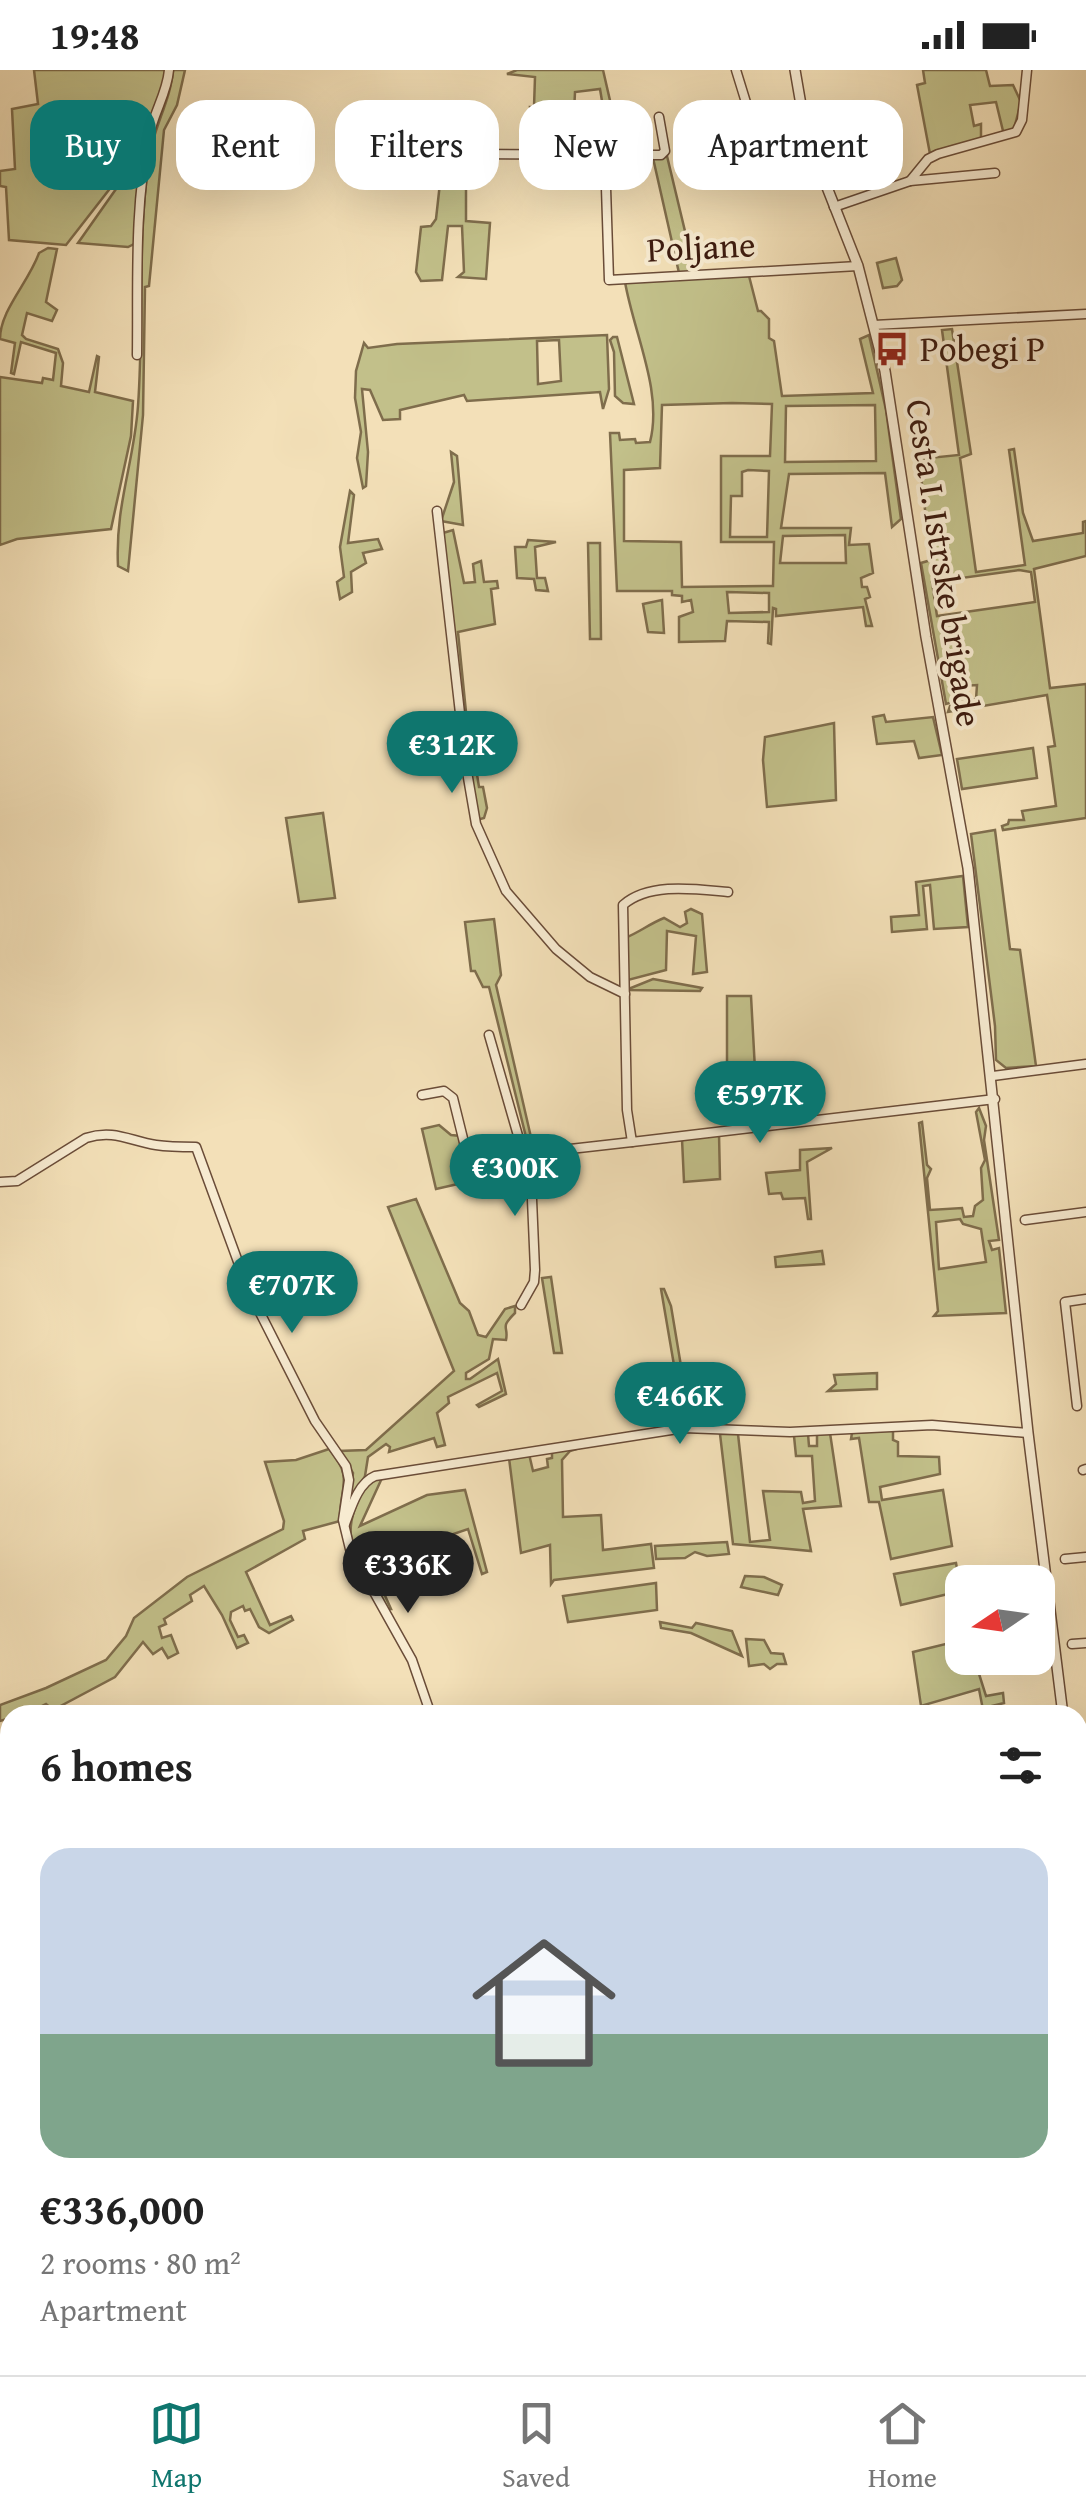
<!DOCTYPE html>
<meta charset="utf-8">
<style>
:root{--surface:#fff;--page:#f2f2f2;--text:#222;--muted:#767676;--line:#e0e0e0;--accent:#0f766e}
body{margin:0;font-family:"Gentium Book Plus",serif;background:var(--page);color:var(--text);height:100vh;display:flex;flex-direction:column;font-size:38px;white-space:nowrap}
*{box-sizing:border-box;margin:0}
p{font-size:32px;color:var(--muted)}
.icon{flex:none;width:55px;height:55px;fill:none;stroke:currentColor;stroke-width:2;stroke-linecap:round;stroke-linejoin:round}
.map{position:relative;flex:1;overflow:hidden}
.panel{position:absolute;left:0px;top:1635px;width:1088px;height:670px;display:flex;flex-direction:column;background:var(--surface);border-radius:30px 30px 0 0;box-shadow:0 10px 40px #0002}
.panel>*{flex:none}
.banner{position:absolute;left:30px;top:30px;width:1028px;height:90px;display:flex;gap:20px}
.needle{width:65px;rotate:257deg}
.controls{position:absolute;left:945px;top:1495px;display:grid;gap:20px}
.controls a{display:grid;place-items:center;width:110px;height:110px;border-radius:20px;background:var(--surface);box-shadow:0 10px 40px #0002;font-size:50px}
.price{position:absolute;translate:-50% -85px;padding:0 22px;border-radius:35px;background:var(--accent);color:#fff;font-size:32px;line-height:65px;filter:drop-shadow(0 2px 5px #0008)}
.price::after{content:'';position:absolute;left:50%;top:60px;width:30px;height:22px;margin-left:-15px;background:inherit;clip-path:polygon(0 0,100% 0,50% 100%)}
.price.on{background:#222;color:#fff}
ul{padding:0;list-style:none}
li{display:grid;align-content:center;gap:20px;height:530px;padding:0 40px}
li span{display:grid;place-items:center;height:310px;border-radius:30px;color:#555}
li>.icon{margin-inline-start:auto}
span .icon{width:180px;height:180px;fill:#fffc;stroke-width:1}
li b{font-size:42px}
h2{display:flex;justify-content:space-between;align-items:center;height:120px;padding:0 40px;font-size:42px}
.chip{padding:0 35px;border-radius:30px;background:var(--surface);box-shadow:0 10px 40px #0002;font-size:35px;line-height:90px}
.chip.on{background:var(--accent);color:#fff}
.status{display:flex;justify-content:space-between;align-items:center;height:70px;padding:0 50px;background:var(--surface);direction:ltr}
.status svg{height:28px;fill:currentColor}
.dock{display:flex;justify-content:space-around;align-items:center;height:140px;border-top:2px solid var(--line);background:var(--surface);font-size:28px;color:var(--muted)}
.dock a{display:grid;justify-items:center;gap:5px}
.dock .on{color:var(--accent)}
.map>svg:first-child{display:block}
</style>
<div class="status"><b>19:48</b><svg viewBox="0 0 49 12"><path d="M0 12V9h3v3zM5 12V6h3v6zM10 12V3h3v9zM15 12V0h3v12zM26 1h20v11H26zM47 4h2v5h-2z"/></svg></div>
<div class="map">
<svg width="1086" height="2305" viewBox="0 0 1086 2305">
<rect width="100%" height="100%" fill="#f3e0b8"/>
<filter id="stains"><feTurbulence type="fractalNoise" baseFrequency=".002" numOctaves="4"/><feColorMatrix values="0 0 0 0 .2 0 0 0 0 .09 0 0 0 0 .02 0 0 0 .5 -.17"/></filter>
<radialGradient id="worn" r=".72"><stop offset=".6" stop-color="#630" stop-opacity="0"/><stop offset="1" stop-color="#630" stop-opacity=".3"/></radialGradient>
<g fill="#c2c08a" stroke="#7f6d4c" stroke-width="2.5" fill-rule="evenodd">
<polygon points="34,0 166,0 165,15 144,86 126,98 66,175 9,170 6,117 0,116 0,101 15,99 12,39 38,34"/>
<path d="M173,0H185L177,35L164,60L149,216L145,217L143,345L128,501L118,496C115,435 134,393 138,336C144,254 137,171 149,89C153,58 171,30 173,0Z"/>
<polygon points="517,0 603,0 614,48 575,52 579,46 604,43 600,19 575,22 572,84 530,84 527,68 549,71 550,52 545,46 531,44 530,37 534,37 535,7 507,4"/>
<polygon points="923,0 986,0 990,16 1013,15 1021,32 1014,59 1004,65 996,32 970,35 974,56 981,54 981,70 930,84 917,15 925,13"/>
<polygon points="667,86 695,203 679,203 653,88"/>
<polygon points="135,98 142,99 136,173 128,177 78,173 128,102"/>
<polygon points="440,113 466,116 466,151 490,153 486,209 458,207 464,202 462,156 448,156 442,210 421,211 416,202 421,157 431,156 436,149"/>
<path d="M48,178L57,179L46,232L57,240L52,251L27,243L22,265L26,269L58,279L63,293L61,316L89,322L97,286L99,287L95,322L133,331L131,366L111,459L17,469L0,475V307L42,313L43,308L53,310L56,283L21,272L14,304L11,303L15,273L0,269C0,240 29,212 39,183Z"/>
<polygon points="896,188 902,210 897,216 883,218 877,193"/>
<path d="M749,206L758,241H761L769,249V268L774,271L782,326L873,323L860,269L869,265L886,340L901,449L892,457L885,403L789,404L781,458H851L849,475L869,474L873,503L861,508L862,517H867L870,527L865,529L872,556H866L863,537L776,546V539L773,538L771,574L768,573L769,552L727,551L725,571L679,572V547L693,542L691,530L682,532V526L672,525V521H617L610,363H619L620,370L635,369L636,373L650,372C663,321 634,264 625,212ZM732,333L772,334L770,386H721V472H774L773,516L682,517L681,472L624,471V400L660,398L662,335ZM875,335L876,391L785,392L786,336ZM748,400L769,401L767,467H730L731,426H742V402ZM845,465L846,493H780L783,466ZM727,522L769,523V542L729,543Z"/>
<path d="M952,259L971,384L960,388L976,502L1025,495L1009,380L1014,379L1023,443L1033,471L1083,463V452L1086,451V486L1034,499L1050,618L1086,614V748L1003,760L1002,756L1008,754L1009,750H1024L1022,741L1056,736L1048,677L1055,676L1047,625L948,642L950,636L976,629L977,615L963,616L964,629L946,634L921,493L931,490L919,389L959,385L942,260ZM1019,500L1031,502L1035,532L937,546L932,512Z"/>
<path d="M607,265L609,319L603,339L600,322L467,331L464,325L400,340V349L383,350L370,320L362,319L368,382L366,416L363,418L357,388L361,362L355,328L356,301L364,273L368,278L397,274ZM559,270L561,311L538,314L537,271Z"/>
<polygon points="613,267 617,267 634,334 623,333 615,326 614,282 610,270"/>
<polygon points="451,382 457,386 463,455 441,451 454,412"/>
<polygon points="350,421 354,425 348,473 378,469 382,479 363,483 366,493 351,502 352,522 340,529 337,512 344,507 340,477"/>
<polygon points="453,460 464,513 475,512 473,494 481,491 484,512 497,511 498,518 491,519 495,554 458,562 470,682 502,679 503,695 476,698 479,717 483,717 487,738 484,748 477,750 466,683 443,463"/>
<polygon points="528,470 556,472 535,477 537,508 545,508 548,521 536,520 534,509 517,508 515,477 526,477"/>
<polygon points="588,473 600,473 601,569 590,569"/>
<polygon points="662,530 664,563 648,562 643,534"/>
<polygon points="884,645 886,652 933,647 942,685 919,688 914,671 877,674 873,647"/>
<polygon points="834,653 836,730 767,737 763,690 765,667"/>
<polygon points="1033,678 1037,708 962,719 957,689"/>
<polygon points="323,743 335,828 299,832 286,748"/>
<polygon points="995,760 1010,879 1020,880 1036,996 1006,998 996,990 995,956 971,764"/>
<polygon points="963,806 968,857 934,859 930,815 923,816 927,859 892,862 891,847 919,845 916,812"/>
<path d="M691,839L702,844L707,902L693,904L696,866L667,861L666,900L628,910L625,868C640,862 649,854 664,848L680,857L687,853L685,842Z"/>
<polygon points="494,849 501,905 496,915 533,1076 570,1074 530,1082 526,1078 527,1071 489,917 483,917 475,901 471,901 465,852"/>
<polygon points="653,909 702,918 700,921 626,920"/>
<polygon points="727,926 751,926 758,1055 751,1056 747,1030 736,1033 738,1057 727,1058"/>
<path d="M979,1038L986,1056L984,1070L999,1170L989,1171L992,1180L999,1178L1006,1243L934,1246L938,1241L919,1053L922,1052L927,1095L931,1099L927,1108L930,1140L962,1138L964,1147L973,1146L975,1136L983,1130L981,1098L985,1090L976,1042ZM960,1149L963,1154L981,1159L986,1192L939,1199L936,1152Z"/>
<polygon points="439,1055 451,1065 461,1066 471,1111 436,1119 422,1059"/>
<polygon points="719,1064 720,1109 684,1112 682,1069"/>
<polygon points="832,1078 807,1092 811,1149 808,1149 805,1128 783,1129 781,1123 769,1124 766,1103 800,1100 800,1080"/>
<path d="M416,1129L460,1233L469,1241L478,1265L486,1267L505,1239L515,1236V1243C499,1259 509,1255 506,1270L493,1269L489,1289L466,1303V1309H470L498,1289L506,1324L479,1337L477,1335L502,1321L497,1303L448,1327L449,1333L437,1343L445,1375L437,1377L434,1368L389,1382L390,1377L386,1374L368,1387L365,1406L348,1438L353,1403L339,1381L366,1380L454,1301L388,1137Z"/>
<polygon points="822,1181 824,1194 776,1197 775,1187"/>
<polygon points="551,1207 562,1283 554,1283 542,1208"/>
<polygon points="661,1219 664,1219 671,1236 681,1296 675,1328 652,1329 652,1313 671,1307 675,1301"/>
<polygon points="877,1303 877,1319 828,1321 836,1314 834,1305"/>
<polygon points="893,1360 893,1370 898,1372 898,1386 939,1387 940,1404 880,1417 882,1430 943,1420 952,1476 891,1489 879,1432 869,1432 859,1368 851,1369 852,1363"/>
<polygon points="817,1363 830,1363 841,1436 803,1439 811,1481 733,1474 720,1364 738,1364 750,1472 770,1470 763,1421 801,1422 803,1433 815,1431 812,1386 796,1386 794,1366 808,1364 809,1376 817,1376"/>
<polygon points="583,1377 570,1381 562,1390 563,1447 601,1445 603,1480 651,1474 654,1498 554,1510 551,1514 550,1475 521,1483 509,1388 529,1384 533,1401 548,1397 547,1389 552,1388 552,1382"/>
<path d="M329,1379C355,1409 339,1417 340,1451L303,1461L305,1469L246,1502L270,1555L291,1546L293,1550L269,1563L259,1557L250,1539L245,1541L243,1536L231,1542L230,1550L238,1567L244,1565L248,1573L237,1578L222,1545L204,1516L190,1525L192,1531L164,1549L166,1554L159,1557L162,1568L171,1565L178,1583L168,1588L162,1578L153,1584L143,1572L115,1607L53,1640L46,1634L24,1645H10V1648L0,1651V1635L46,1618L106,1590L126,1566L134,1548L187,1507L283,1459L284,1451L265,1392L296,1390Z"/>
<path d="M382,1408L360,1456L427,1425L465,1420L487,1502L482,1504L468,1459L370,1492L391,1539H384C357,1487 332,1465 370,1410Z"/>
<polygon points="727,1472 729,1484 707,1486 695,1482 685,1488 656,1489 655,1476"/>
<polygon points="956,1493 961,1521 901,1535 894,1504"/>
<polygon points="745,1506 764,1507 782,1515 778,1525 741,1517"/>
<polygon points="656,1513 657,1540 568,1552 563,1526"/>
<polygon points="660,1552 692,1558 696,1553 732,1561 742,1586 691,1563 661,1558"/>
<polygon points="746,1569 764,1570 771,1583 783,1584 786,1594 777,1594 770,1599 764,1594 749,1596"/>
<polygon points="962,1570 962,1588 974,1588 986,1626 1003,1623 1004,1633 988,1637 989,1645 984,1645 979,1619 921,1636 913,1582"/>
<polygon points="3,2164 10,2171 10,2210 0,2219 0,2197 4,2191 0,2186 0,2166"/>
<polygon points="417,2295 460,2295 471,2305 427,2305"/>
</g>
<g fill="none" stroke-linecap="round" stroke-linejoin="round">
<g stroke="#6a4c38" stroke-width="11">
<g id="minor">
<polyline points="736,0 757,68 806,64"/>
<polyline points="470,84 661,85 665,81 659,47"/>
<polyline points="605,87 609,210 858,196"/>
<polyline points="910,111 995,103"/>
<polyline points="834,137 910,111 928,89 938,84 1016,62 1022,50 1027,0"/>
<polyline points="874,255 1086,244"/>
<path d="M137,285C138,213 134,137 149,67C153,43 167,24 169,0"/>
<polyline points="437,441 466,696 476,754 506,821 556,879 590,907 625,924"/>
<path d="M728,822C695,819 649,812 623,835L627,1040L632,1072L995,1029"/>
<polyline points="489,965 521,1076 526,1084 632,1072"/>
<polyline points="993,1006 1086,994"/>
<polyline points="422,1025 444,1021 453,1028 474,1113 531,1099"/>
<path d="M0,1112L17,1111L86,1068C114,1059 130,1071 156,1075C169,1077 183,1077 196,1077L248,1219L315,1351L346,1396L349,1410L343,1450L350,1479L412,1590L431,1645"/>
<polyline points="1025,1150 1086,1142"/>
<polyline points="521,1235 534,1212 535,1200 531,1106 536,1084"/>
<polyline points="1077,1336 1065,1232 1086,1229"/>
<polyline points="1083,1400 1086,1399"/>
<path d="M345,1454C351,1438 358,1413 375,1406L684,1358L790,1362L932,1355L1028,1363"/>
<polyline points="1065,1489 1086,1487"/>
<polyline points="1072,1574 1086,1573"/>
<polyline points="1078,1826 1086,1822"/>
<polyline points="10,2069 10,2072"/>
<polyline points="1078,2275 1086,2275"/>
<polyline points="92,2295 93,2305"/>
<polyline points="408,2295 420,2305"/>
<polyline points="689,2295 697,2305"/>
<polyline points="588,2305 597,2295"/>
<polyline points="833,2305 837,2295"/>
<polyline points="965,2305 967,2295"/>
</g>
</g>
<g stroke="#6a4c38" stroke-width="12">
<g id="tertiary">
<polyline points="795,0 806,64 858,196 885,301 926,567 968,798 1028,1363 1063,1645"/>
<polyline points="1078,1712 1083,1720 1078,1727"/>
<polyline points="0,2251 10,2262"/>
<polyline points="43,2295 53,2305"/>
<polyline points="871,2305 888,2295"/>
</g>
</g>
<g stroke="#3c1a0e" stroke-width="15">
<g id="trunk">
<polyline points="0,2283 17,2305"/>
<polyline points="0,2302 2,2305"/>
</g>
</g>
<use href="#minor" stroke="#f7ebd1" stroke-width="8"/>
<use href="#tertiary" stroke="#f7ebd1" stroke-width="9"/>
<use href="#trunk" stroke="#eac07c" stroke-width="11"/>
</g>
<defs>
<g id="bus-bare" transform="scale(2.7)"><path d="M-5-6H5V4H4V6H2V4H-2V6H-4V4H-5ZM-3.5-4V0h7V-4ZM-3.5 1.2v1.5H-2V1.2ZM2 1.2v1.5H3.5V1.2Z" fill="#8f2418" stroke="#f7ebd1" stroke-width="2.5" paint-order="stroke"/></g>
</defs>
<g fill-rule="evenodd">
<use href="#bus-bare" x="892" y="279"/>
</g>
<g text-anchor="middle" stroke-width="8" stroke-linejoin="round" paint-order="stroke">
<g font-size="35" fill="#3c1a0e" stroke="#f7ebd1">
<text transform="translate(701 177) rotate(-3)" y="12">Poljane</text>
<text transform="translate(944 493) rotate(81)" y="12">Cesta I. Istrske brigade</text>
</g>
<g font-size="35" fill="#3c1a0e" stroke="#f7ebd1" text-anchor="start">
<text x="920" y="291">Pobegi P</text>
</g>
</g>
<rect width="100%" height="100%" filter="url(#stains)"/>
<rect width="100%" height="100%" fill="url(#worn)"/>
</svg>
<div class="controls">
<a><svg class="needle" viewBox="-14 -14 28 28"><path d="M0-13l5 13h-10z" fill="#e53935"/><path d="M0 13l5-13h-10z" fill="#767676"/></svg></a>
</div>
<b class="price" style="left:452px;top:726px">€312K</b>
<b class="price" style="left:760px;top:1076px">€597K</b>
<b class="price" style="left:515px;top:1149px">€300K</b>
<b class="price" style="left:292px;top:1266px">€707K</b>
<b class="price" style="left:680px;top:1377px">€466K</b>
<b class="price on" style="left:408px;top:1546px">€336K</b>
<div class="banner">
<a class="chip on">Buy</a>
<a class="chip">Rent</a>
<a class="chip">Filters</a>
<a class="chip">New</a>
<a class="chip">Apartment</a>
</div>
<section class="panel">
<h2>6 homes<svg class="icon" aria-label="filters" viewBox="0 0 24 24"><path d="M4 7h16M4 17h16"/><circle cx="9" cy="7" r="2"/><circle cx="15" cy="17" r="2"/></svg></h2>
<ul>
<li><span style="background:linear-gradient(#c9d6e8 60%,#7fa58c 0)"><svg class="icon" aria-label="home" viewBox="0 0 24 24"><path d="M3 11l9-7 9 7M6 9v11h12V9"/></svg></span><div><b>€336,000</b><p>2 rooms · 80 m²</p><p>Apartment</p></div></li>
</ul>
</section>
</div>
<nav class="dock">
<a class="on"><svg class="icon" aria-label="map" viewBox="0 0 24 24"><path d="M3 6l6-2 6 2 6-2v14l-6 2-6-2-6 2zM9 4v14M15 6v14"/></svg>Map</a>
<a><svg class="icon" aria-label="saved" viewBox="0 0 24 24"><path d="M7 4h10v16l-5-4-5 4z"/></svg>Saved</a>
<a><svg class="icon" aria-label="home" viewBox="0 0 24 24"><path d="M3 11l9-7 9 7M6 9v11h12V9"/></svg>Home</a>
</nav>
